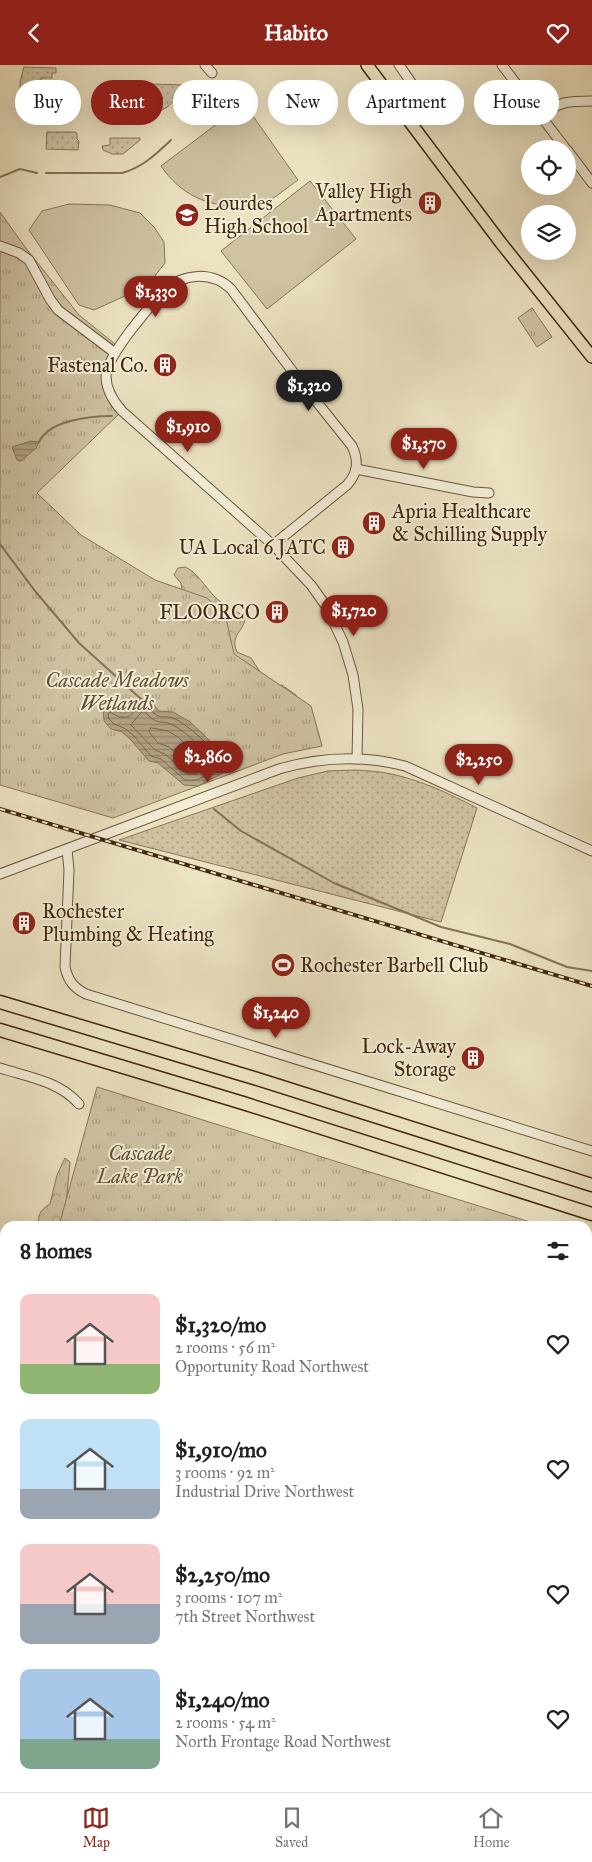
<!DOCTYPE html>
<meta charset="utf-8">
<style>
:root{--surface:#fff;--page:#f2f2f2;--text:#202124;--muted:#757577;--line:#e0e0e0;--accent:#8f2418}
body{margin:0;font-family:"IM FELL Great Primer",serif;background:var(--page);color:var(--text);height:100vh;display:flex;flex-direction:column;font-size:19px;white-space:nowrap}
*{box-sizing:border-box;margin:0}
p{font-size:16px;color:var(--muted)}
.icon{flex:none;width:28px;height:28px;fill:none;stroke:currentColor;stroke-width:2;stroke-linecap:round;stroke-linejoin:round}
.map{position:relative;flex:1;overflow:hidden}
.drawer{position:absolute;left:0px;top:1156px;width:592px;height:571px;display:flex;flex-direction:column;background:var(--surface);border-radius:15px 15px 0 0;box-shadow:0 5px 20px #0002}
.drawer>*{flex:none}
.hud{position:absolute;left:15px;top:15px;width:562px;height:45px;display:flex;gap:10px}
.controls{position:absolute;left:521px;top:75px;display:grid;gap:10px}
.controls a{display:grid;place-items:center;width:55px;height:55px;border-radius:50%;background:var(--surface);box-shadow:0 5px 20px #0002;font-size:25px}
.price{position:absolute;translate:-50% -42px;padding:0 11px;border-radius:18px;background:var(--accent);color:#fff;font-size:16px;line-height:32px;filter:drop-shadow(0 1px 2px #0008)}
.price::after{content:'';position:absolute;left:50%;top:30px;width:15px;height:11px;margin-left:-8px;background:inherit;clip-path:polygon(0 0,100% 0,50% 100%)}
.price.on{background:#222;color:#fff}
ul{padding:0;list-style:none}
li{display:flex;align-items:center;gap:15px;height:125px;padding:0 20px}
li span{display:grid;place-items:center;flex:none;width:140px;height:100px;border-radius:10px;color:#555}
li>.icon{margin-inline-start:auto}
span .icon{width:60px;height:60px;fill:#fffc;stroke-width:1}
li b{font-size:21px}
h2{display:flex;justify-content:space-between;align-items:center;height:60px;padding:0 20px;font-size:21px}
.tag{padding:0 18px;border-radius:22px;background:var(--surface);box-shadow:0 5px 20px #0002;font-size:18px;line-height:45px}
.tag.on{background:var(--accent);color:#fff}
header{display:flex;justify-content:space-between;align-items:center;height:65px;padding:0 20px;background:var(--accent);color:#fff;font-size:22px;font-weight:800}
.tabs{display:flex;justify-content:space-around;align-items:center;height:70px;border-top:1px solid var(--line);background:var(--surface);font-size:14px;color:var(--muted)}
.tabs a{display:grid;justify-items:center;gap:2px}
.tabs .on{color:var(--accent)}
.map>svg:first-child{display:block}
</style>
<header><svg class="icon" aria-label="back" viewBox="0 0 24 24"><path d="M15 5l-7 7 7 7"/></svg>Habito<svg class="icon" aria-label="heart" viewBox="0 0 24 24"><path d="M12 20l-8-8c-3-5 5-10 8-4 3-6 11-1 8 4z"/></svg></header>
<div class="map">
<svg width="592" height="1727" viewBox="0 0 592 1727">
<defs>
<pattern id="grass-dots" width="8" height="8" patternUnits="userSpaceOnUse" patternTransform="scale(1.25)"><rect width="8" height="8" fill="#cfc3a4"/><path d="M2 2h.1M6 6h.1" fill="none" stroke="#aa9e84" stroke-width="1.8" stroke-linecap="round"/></pattern>
<pattern id="forest-crowns" width="20" height="18" patternUnits="userSpaceOnUse" patternTransform="scale(1.25)"><rect width="20" height="18" fill="#cfc3a4"/><path d="M2 6a3 3 0 1 1 6 0M12 15a3 3 0 1 1 6 0" fill="none" stroke="#aa9e84"/></pattern>
<pattern id="park-tufts" width="24" height="20" patternUnits="userSpaceOnUse" patternTransform="scale(1.25)"><rect width="24" height="20" fill="#cfc3a4"/><path d="M3 7l-1-3M5 7V3M7 7l1-3M15 17l-1-3M17 17v-4M19 17l1-3" fill="none" stroke="#aa9e84"/></pattern>
<pattern id="water-rules" width="6" height="5" patternUnits="userSpaceOnUse" patternTransform="scale(1.25)"><rect width="6" height="5" fill="#b2a386"/><path d="M0 2.5h6" fill="none" stroke="#92856c"/></pattern>
</defs>
<rect width="100%" height="100%" fill="#ece3c3"/>
<filter id="stains"><feTurbulence type="fractalNoise" baseFrequency=".004" numOctaves="4"/><feColorMatrix values="0 0 0 0 .2 0 0 0 0 .09 0 0 0 0 .02 0 0 0 .5 -.17"/></filter>
<radialGradient id="worn" r=".72"><stop offset=".6" stop-color="#630" stop-opacity="0"/><stop offset="1" stop-color="#630" stop-opacity=".3"/></radialGradient>
<g fill="url(#grass-dots)" stroke="#88765a">
<polygon points="24,2 56,3 56,8 52,8 52,13 41,13 41,21 26,21 25,26 20,26 20,17"/>
<path d="M125,19H130L131,23L148,24L149,19L184,20C178,31 167,49 152,46Z"/>
<polygon points="47,67 74,67 77,68 77,74 79,76 78,85 46,84"/>
<polygon points="110,73 140,73 140,75 123,89 112,89 103,85 102,81 110,80"/>
<path d="M356,705C367,706 379,706 391,709C421,715 450,729 477,743L441,857L119,775L298,713L328,706Z"/>
</g>
<g fill="url(#forest-crowns)" stroke="#88765a">
<path d="M185,502C196,506 206,523 215,532C224,541 235,545 245,552C245,567 229,569 237,587L251,593L264,613L276,621L282,620L296,630L300,638L266,636L182,525L181,518L174,510L178,503Z"/>
<path d="M65,1093L70,1097L64,1161H38C38,1150 40,1145 50,1139L57,1110Z"/>
</g>
<g fill="url(#park-tufts)" stroke="#88765a">
<polygon points="0,147 25,182 79,250 115,279 115,288 106,312 122,346 37,428 81,470 155,515 207,533 225,549 234,589 311,641 322,681 283,689 113,753 0,720"/>
<polygon points="532,243 552,272 537,282 518,253"/>
<polygon points="97,1022 543,1161 59,1161"/>
<polygon points="588,1176 592,1177 592,1727 0,1727 0,1653 5,1628 5,1722 588,1722"/>
</g>
<g fill="#cfc3a4" stroke="#88765a">
<path d="M238,43L248,44L298,115C289,121 269,138 259,141C254,142 246,141 240,141C207,142 180,129 161,101Z"/>
<polygon points="310,116 356,174 267,244 221,186"/>
<polygon points="69,139 110,140 140,148 154,162 164,177 165,198 147,221 94,245 79,240 29,165 42,146"/>
</g>
<g fill="url(#water-rules)" stroke="#857256">
<polygon points="31,376 39,377 36,383 21,396 17,395 12,382"/>
<polygon points="140,633 152,638 159,646 173,647 190,657 205,671 223,689 226,698 225,707 198,721 184,720 158,698 149,696 130,674 122,667 111,664 104,656 103,643 105,639 116,643 121,648 126,648"/>
<polygon points="0,1348 5,1348 5,1483 0,1477"/>
<polygon points="588,1351 592,1353 592,1727 0,1727 0,1723 5,1721 5,1722 588,1722"/>
<polygon points="0,1521 5,1523 5,1683 0,1686"/>
</g>
<g fill="none" stroke-linecap="round" stroke-linejoin="round">
<g stroke="#7a664a" stroke-width="1">
<path d="M142,639C149,642 152,648 158,651C163,653 168,651 173,653C186,658 224,690 220,703L197,715H185L161,694L151,691L133,670L124,663L114,659L109,654L108,649L110,647L119,652H128Z"/>
<path d="M142,647H145C159,662 161,654 173,660C189,669 201,683 213,695L214,700L196,709H188L165,689L155,685L131,660Z"/>
<polygon points="152,663 168,666 178,672 201,694 202,697 194,701 191,701 169,682 158,678 149,667 150,664"/>
</g>
<g stroke="#857256" stroke-width="2">
<path d="M46,108H122C143,102 155,90 171,75"/>
<polyline points="0,112 20,104 37,108"/>
<path d="M39,377C49,355 91,351 112,351"/>
<polyline points="0,479 35,526 79,578 141,634"/>
<polyline points="214,744 241,766 334,818 441,862 510,879 567,902 592,906"/>
<polyline points="0,1339 5,1339"/>
</g>
<g stroke="#6c573c" stroke-width="11">
<g id="minor">
<polyline points="205,0 212,8"/>
<path d="M399,0C411,16 421,37 441,44"/>
<polyline points="502,0 566,84"/>
<path d="M541,51C560,36 568,36 592,36"/>
<polyline points="568,86 592,118"/>
<polyline points="0,181 19,188 29,195 50,234 58,245 115,288"/>
<polyline points="356,404 473,427 489,428"/>
<path d="M273,480L347,420C358,408 359,396 352,381L296,311L231,224C212,206 184,208 165,225C149,242 107,290 106,311C106,324 114,337 122,346L273,480L311,520L326,541L343,577L353,610L358,644L357,694"/>
<path d="M67,784L69,805L65,902C68,916 74,923 86,929L592,1086"/>
<path d="M0,809L279,704C321,692 363,690 405,701L592,786"/>
<path d="M0,1003C28,1012 59,1016 79,1039"/>
</g>
</g>
<g stroke="#41280f" stroke-width="14">
<polyline id="major" points="367,0 501,178 592,292"/>
</g>
<g stroke="#41280f" stroke-width="15">
<g id="highway">
<polyline points="0,937 254,1013 592,1120"/>
<polyline points="0,965 243,1038 592,1149"/>
</g>
</g>
<use href="#minor" stroke="#f3edd8" stroke-width="9"/>
<use href="#major" stroke="#ece3c3" stroke-width="11"/>
<use href="#highway" stroke="#ece3c3" stroke-width="12"/>
<g stroke="#41280f" stroke-width="4">
<polyline id="rail" points="0,744 592,921"/>
</g>
<use href="#rail" stroke="#f3edd8" stroke-width="2" stroke-dasharray="5.5" stroke-linecap="butt"/>
</g>
<defs>
<g id="building-disc" transform="scale(1.25)"><circle r="9.5" fill="#8f2418" stroke="#f3edd8"/><path d="M-4-6H4V6H1V3H-1V6H-4ZM-2.5-4.3h1.7v1.8h-1.7ZM.8-4.3h1.7v1.8H.8ZM-2.5-1h1.7V.8h-1.7ZM.8-1h1.7V.8H.8Z" fill="#fff"/></g>
<g id="school-disc" transform="scale(1.25)"><circle r="9.5" fill="#8f2418" stroke="#f3edd8"/><path d="M0-5L7-2L0 1L-7-2ZM-4 1L0 2.5L4 1V4Q0 6-4 4Z" fill="#fff"/></g>
<g id="stadium-disc" transform="scale(1.25)"><circle r="9.5" fill="#8f2418" stroke="#f3edd8"/><path d="M0-5a6.5 5 0 1 0 0 10a6.5 5 0 1 0 0-10ZM-3.5-1.8h7v3.6h-7Z" fill="#fff"/></g>
</defs>
<g fill-rule="evenodd">
<use href="#building-disc" x="430" y="138"/>
<use href="#school-disc" x="187" y="150"/>
<use href="#building-disc" x="165" y="300"/>
<use href="#building-disc" x="374" y="458"/>
<use href="#building-disc" x="343" y="482"/>
<use href="#building-disc" x="277" y="547"/>
<use href="#building-disc" x="24" y="858"/>
<use href="#stadium-disc" x="283" y="900"/>
<use href="#building-disc" x="473" y="993"/>
</g>
<g text-anchor="middle" stroke-width="4" stroke-linejoin="round" paint-order="stroke">
<g font-size="20" fill="#41280f" stroke="#f3edd8" text-anchor="end">
<text x="412" y="133">Valley High<tspan x="412" dy="23">Apartments</tspan></text>
<text x="204" y="145" text-anchor="start">Lourdes<tspan x="204" dy="23">High School</tspan></text>
<text x="148" y="307">Fastenal Co.</text>
<text x="392" y="453" text-anchor="start">Apria Healthcare<tspan x="392" dy="23">&amp; Schilling Supply</tspan></text>
<text x="326" y="489">UA Local 6 JATC</text>
<text x="260" y="554">FLOORCO</text>
<text x="42" y="853" text-anchor="start">Rochester<tspan x="42" dy="23">Plumbing &amp; Heating</tspan></text>
<text x="300" y="907" text-anchor="start">Rochester Barbell Club</text>
<text x="456" y="988">Lock-Away<tspan x="456" dy="23">Storage</tspan></text>
</g>
<g font-size="20" font-style="italic" fill="#644f34" stroke="#f3edd8">
<text x="117" y="622">Cascade Meadows<tspan x="117" dy="23">Wetlands</tspan></text>
<text x="140" y="1095">Cascade<tspan x="140" dy="23">Lake Park</tspan></text>
</g>
</g>
<rect width="100%" height="100%" filter="url(#stains)"/>
<rect width="100%" height="100%" fill="url(#worn)"/>
</svg>
<div class="controls">
<a><svg class="icon" aria-label="locate" viewBox="0 0 24 24"><circle cx="12" cy="12" r="6"/><path d="M12 2v4M12 18v4M2 12h4M18 12h4"/></svg></a>
<a><svg class="icon" aria-label="layers" viewBox="0 0 24 24"><path d="M12 4l9 5-9 5-9-5zM3 14l9 5 9-5"/></svg></a>
</div>
<b class="price" style="left:156px;top:253px">$1,330</b>
<b class="price on" style="left:309px;top:347px">$1,320</b>
<b class="price" style="left:188px;top:388px">$1,910</b>
<b class="price" style="left:424px;top:405px">$1,370</b>
<b class="price" style="left:354px;top:572px">$1,720</b>
<b class="price" style="left:208px;top:718px">$2,860</b>
<b class="price" style="left:479px;top:721px">$2,250</b>
<b class="price" style="left:276px;top:974px">$1,240</b>
<div class="hud">
<a class="tag">Buy</a>
<a class="tag on">Rent</a>
<a class="tag">Filters</a>
<a class="tag">New</a>
<a class="tag">Apartment</a>
<a class="tag">House</a>
</div>
<section class="drawer">
<h2>8 homes<svg class="icon" aria-label="filters" viewBox="0 0 24 24"><path d="M4 7h16M4 17h16"/><circle cx="9" cy="7" r="2"/><circle cx="15" cy="17" r="2"/></svg></h2>
<ul>
<li><span style="background:linear-gradient(#f6c9c9 70%,#8fb573 0)"><svg class="icon" aria-label="home" viewBox="0 0 24 24"><path d="M3 11l9-7 9 7M6 9v11h12V9"/></svg></span><div><b>$1,320/mo</b><p>2 rooms · 56 m²</p><p>Opportunity Road Northwest</p></div><svg class="icon" aria-label="heart" viewBox="0 0 24 24"><path d="M12 20l-8-8c-3-5 5-10 8-4 3-6 11-1 8 4z"/></svg></li>
<li><span style="background:linear-gradient(#bfe0f5 70%,#9aa5b1 0)"><svg class="icon" aria-label="home" viewBox="0 0 24 24"><path d="M3 11l9-7 9 7M6 9v11h12V9"/></svg></span><div><b>$1,910/mo</b><p>3 rooms · 92 m²</p><p>Industrial Drive Northwest</p></div><svg class="icon" aria-label="heart" viewBox="0 0 24 24"><path d="M12 20l-8-8c-3-5 5-10 8-4 3-6 11-1 8 4z"/></svg></li>
<li><span style="background:linear-gradient(#f6c9c9 60%,#9aa5b1 0)"><svg class="icon" aria-label="home" viewBox="0 0 24 24"><path d="M3 11l9-7 9 7M6 9v11h12V9"/></svg></span><div><b>$2,250/mo</b><p>3 rooms · 107 m²</p><p>7th Street Northwest</p></div><svg class="icon" aria-label="heart" viewBox="0 0 24 24"><path d="M12 20l-8-8c-3-5 5-10 8-4 3-6 11-1 8 4z"/></svg></li>
<li><span style="background:linear-gradient(#a9c7e8 70%,#7fa58c 0)"><svg class="icon" aria-label="home" viewBox="0 0 24 24"><path d="M3 11l9-7 9 7M6 9v11h12V9"/></svg></span><div><b>$1,240/mo</b><p>2 rooms · 54 m²</p><p>North Frontage Road Northwest</p></div><svg class="icon" aria-label="heart" viewBox="0 0 24 24"><path d="M12 20l-8-8c-3-5 5-10 8-4 3-6 11-1 8 4z"/></svg></li>
</ul>
</section>
</div>
<nav class="tabs">
<a class="on"><svg class="icon" aria-label="map" viewBox="0 0 24 24"><path d="M3 6l6-2 6 2 6-2v14l-6 2-6-2-6 2zM9 4v14M15 6v14"/></svg>Map</a>
<a><svg class="icon" aria-label="saved" viewBox="0 0 24 24"><path d="M7 4h10v16l-5-4-5 4z"/></svg>Saved</a>
<a><svg class="icon" aria-label="home" viewBox="0 0 24 24"><path d="M3 11l9-7 9 7M6 9v11h12V9"/></svg>Home</a>
</nav>
